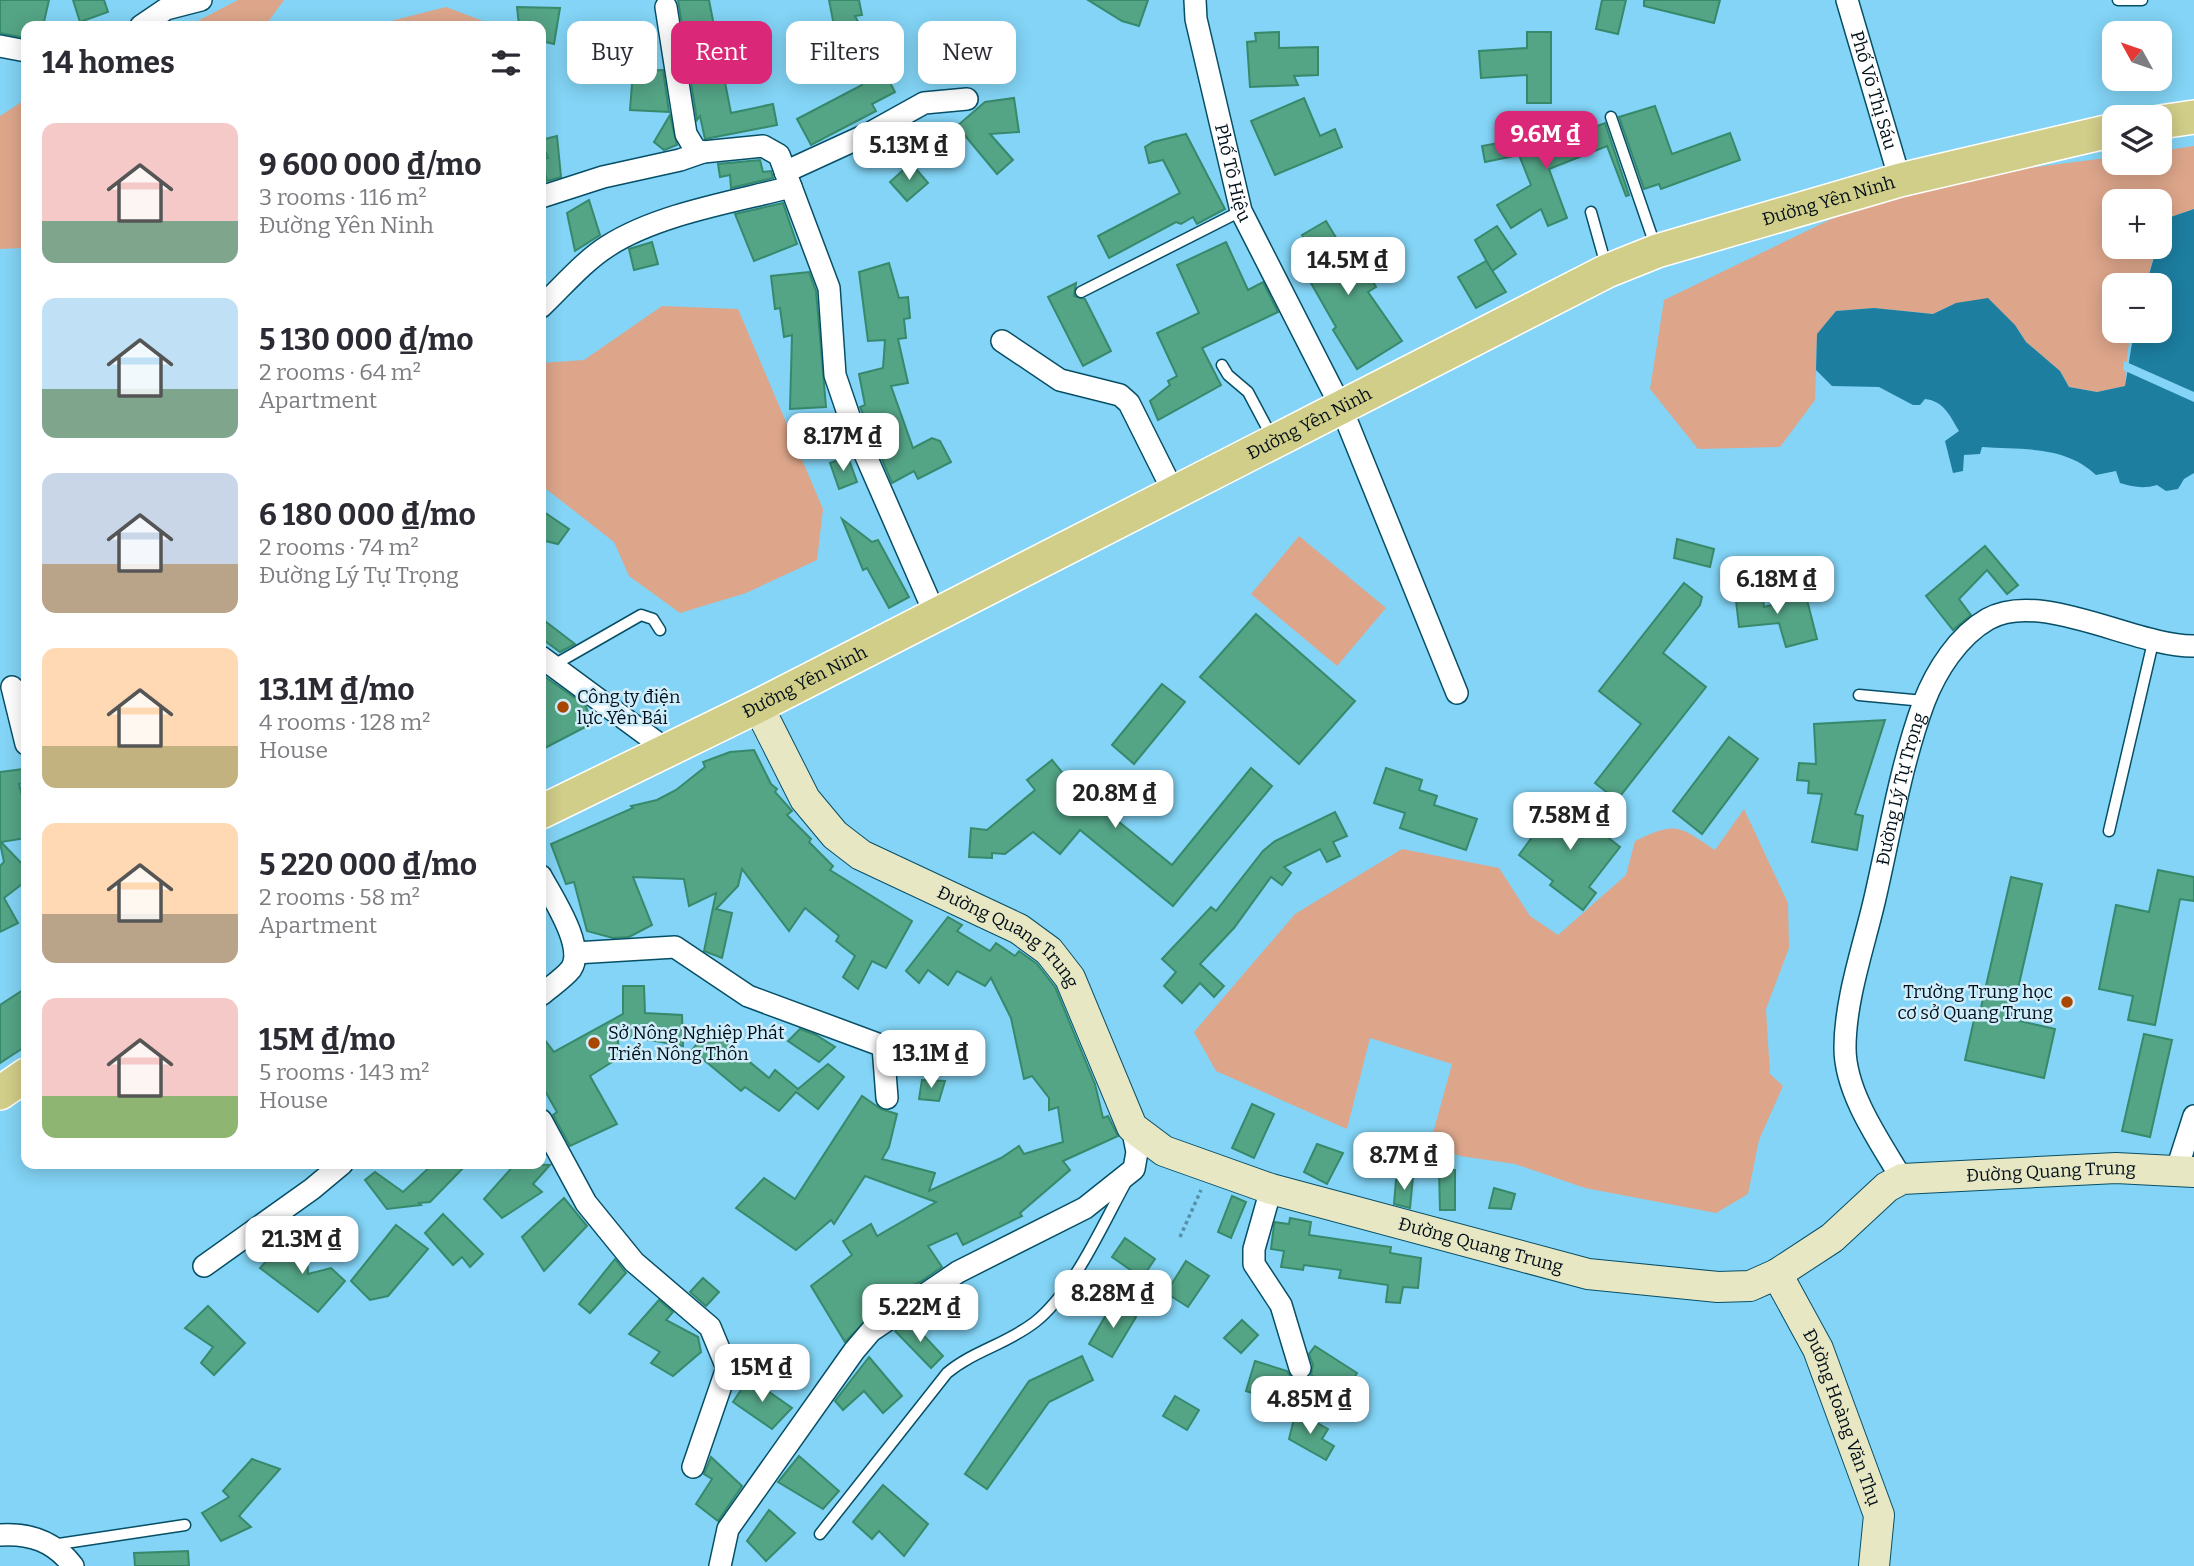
<!DOCTYPE html>
<meta charset="utf-8">
<style>
:root{--surface:#fff;--page:#f2f2f3;--text:#2b2b33;--muted:#7c7c81;--accent:#db2777}
body{margin:0;font-family:Bitter,serif;background:var(--page);color:var(--text);height:100vh;display:flex;flex-direction:column;font-size:26px;white-space:nowrap}
*{box-sizing:border-box;margin:0}
p{font-size:23px;color:var(--muted)}
.icon{flex:none;width:38px;height:38px;fill:none;stroke:currentColor;stroke-width:2;stroke-linecap:round;stroke-linejoin:round}
.map{position:relative;flex:1;overflow:hidden}
.panel{position:absolute;left:21px;top:21px;width:525px;height:1148px;display:flex;flex-direction:column;background:var(--surface);border-radius:14px;box-shadow:0 4px 18px #0003}
.panel>*{flex:none}
.guide{position:absolute;left:567px;top:21px;width:665px;height:63px;display:flex;gap:14px}
.needle{width:46px;rotate:310deg}
.controls{position:absolute;left:2102px;top:21px;display:grid;gap:14px}
.controls a{display:grid;place-items:center;width:70px;height:70px;border-radius:14px;background:var(--surface);box-shadow:0 4px 18px #0003;font-size:35px}
.price{position:absolute;translate:-50% -60px;padding:0 16px;border-radius:14px;background:#fff;color:#222;font-size:23px;line-height:46px;filter:drop-shadow(0 2px 4px #0008)}
.price::after{content:'';position:absolute;left:50%;top:42px;width:21px;height:16px;margin-left:-10px;background:inherit;clip-path:polygon(0 0,100% 0,50% 100%)}
.price.current{background:var(--accent);color:#fff}
ul{padding:0;list-style:none}
li{display:flex;align-items:center;gap:21px;height:175px;padding:0 21px}
li span{display:grid;place-items:center;flex:none;width:196px;height:140px;border-radius:14px;color:#555}
li>.icon{margin-inline-start:auto}
span .icon{width:84px;height:84px;fill:#fffc;stroke-width:1}
li b{font-size:30px}
h2{display:flex;justify-content:space-between;align-items:center;height:84px;padding:0 21px;font-size:30px}
.pill{padding:0 24px;border-radius:14px;background:var(--surface);box-shadow:0 4px 18px #0003;font-size:24px;line-height:63px}
.pill.current{background:var(--accent);color:#fff}
.map>svg:first-child{display:block}
</style>
<div class="map">
<svg width="2194" height="1566" viewBox="0 0 2194 1566">
<rect width="100%" height="100%" fill="#83d4f6"/>
<g fill="#dda68b">
<polygon points="238,0 284,0 265,26 188,26"/>
<polygon points="446,7 483,21 483,26 371,26"/>
<polygon points="26,99 26,255 23,248 0,249 0,116"/>
<polygon points="2194,146 2194,209 2165,219 2160,236 2160,201 2114,201 2114,247 2156,247 2146,285 2114,285 2114,331 2134,331 2128,348 2125,386 2097,392 2069,387 2060,371 2026,342 2015,325 1956,303 1933,314 1874,308 1836,311 1817,335 1815,400 1780,447 1698,449 1650,389 1664,300 1848,211 2013,170 2114,157 2114,163 2160,163 2160,151"/>
<polygon points="662,306 738,309 823,509 817,560 746,593 680,613 629,576 614,542 541,485 541,363 584,360"/>
<polygon points="1299,536 1386,608 1337,666 1251,594"/>
<path d="M1744,809L1788,903L1789,948L1766,1009L1770,1074L1783,1086L1759,1140L1748,1194L1716,1213L1585,1188L1515,1164L1460,1156L1430,1144L1452,1064L1370,1038L1347,1129L1216,1071L1194,1032L1295,914L1402,849L1499,868L1530,916L1558,935L1626,875L1635,841C1677,821 1678,826 1715,850Z"/>
</g>
<path fill="#1d7ea0" d="M2194,209V473L2184,479L2178,489L2166,491L2157,485C2143,489 2134,487 2120,483L2116,471L2096,475C2065,445 2022,450 1982,447L1980,454L1964,455L1963,471L1953,473L1945,441L1959,431C1950,416 1944,401 1925,399L1920,405H1913L1879,387L1832,386L1816,370L1817,334L1836,311L1874,308L1933,314L1956,303L1988,298L2015,325L2026,342L2060,371L2069,387L2097,392L2125,386L2134,331H2160V285H2146L2165,219Z"/>
<polygon fill="#83d4f6" points="2124,361 2194,392 2194,402 2123,370"/>
<g fill="#54a486" stroke="#37896c" stroke-width="2">
<polygon points="0,0 49,0 43,26 26,26 26,38 0,33"/>
<polygon points="73,0 104,0 108,12 80,22"/>
<polygon points="678,0 709,0 731,113 773,104 777,125 705,139 700,116 697,120"/>
<polygon points="829,0 859,0 862,15 855,16 895,92 872,104 876,111 811,145 797,119 862,85 836,36"/>
<polygon points="1088,0 1148,0 1139,26 1122,21"/>
<polygon points="1602,0 1626,0 1618,34 1596,29"/>
<polygon points="1644,0 1720,0 1714,23 1644,6"/>
<polygon points="517,7 560,8 554,44 541,41 541,26 519,26"/>
<polygon points="1279,32 1279,48 1318,47 1318,75 1294,76 1298,85 1250,87 1247,42 1256,41 1255,33"/>
<polygon points="1527,32 1551,32 1551,103 1527,103 1527,75 1481,78 1479,51 1527,48"/>
<polygon points="663,70 669,112 630,110 633,71"/>
<polygon points="1014,98 1019,132 990,134 1013,160 997,174 957,126 985,102"/>
<polygon points="1304,98 1320,136 1335,129 1342,147 1275,175 1251,121"/>
<polygon points="1655,106 1672,154 1730,133 1740,160 1661,189 1659,184 1644,189 1619,117"/>
<polygon points="670,115 677,145 664,150 654,142"/>
<polygon points="1605,123 1629,195 1626,196 1607,146 1549,169 1567,218 1548,226 1541,209 1511,228 1497,205 1531,185 1519,155 1485,162 1482,146 1504,142 1529,130 1537,149"/>
<polygon points="1186,134 1225,209 1197,224 1193,217 1181,224 1176,222 1109,258 1098,236 1180,193 1163,160 1149,163 1145,147 1153,142"/>
<polygon points="557,136 561,177 547,181 542,159 548,158 541,140"/>
<polygon points="760,160 763,172 771,171 773,178 731,188 730,175 720,177 718,164"/>
<polygon points="911,163 928,183 907,201 890,182"/>
<polygon points="589,200 600,235 575,251 567,213"/>
<polygon points="783,203 797,244 754,261 735,214"/>
<polygon points="1326,221 1341,246 1349,241 1376,287 1368,292 1402,341 1357,369 1333,330 1336,327 1303,269 1317,261 1302,235"/>
<polygon points="1497,226 1516,254 1492,271 1475,240"/>
<polygon points="652,242 658,264 634,270 629,249"/>
<polygon points="1226,242 1248,290 1263,282 1278,312 1202,348 1221,385 1158,420 1150,401 1170,385 1168,381 1177,376 1157,333 1199,313 1177,265"/>
<polygon points="1486,261 1506,292 1476,308 1458,277"/>
<polygon points="889,263 899,298 908,297 910,318 904,319 906,338 898,339 908,383 891,386 913,448 932,438 940,441 951,462 918,479 914,471 892,483 860,407 865,405 859,374 883,368 885,340 868,341 859,272"/>
<polygon points="809,272 816,291 826,407 790,409 792,335 784,337 780,308 775,309 771,276"/>
<polygon points="1076,283 1074,296 1085,299 1111,351 1083,366 1048,297"/>
<polygon points="848,457 857,482 839,489 830,463"/>
<polygon points="541,510 569,529 558,544 541,540"/>
<polygon points="842,519 872,542 878,540 909,597 889,608 867,568 863,570"/>
<polygon points="1677,539 1714,549 1710,567 1674,558"/>
<polygon points="1985,546 2018,585 2007,594 1987,570 1959,599 1971,615 1953,630 1926,596"/>
<polygon points="1684,583 1702,597 1700,605 1663,653 1706,687 1617,800 1595,783 1641,724 1599,691"/>
<polygon points="1762,589 1764,607 1806,596 1817,639 1786,647 1779,623 1739,627 1735,592"/>
<polygon points="1256,614 1355,701 1299,764 1200,677"/>
<polygon points="541,618 575,644 560,652 541,638"/>
<polygon points="541,674 585,705 593,723 541,750"/>
<polygon points="1162,684 1185,702 1134,764 1112,745"/>
<polygon points="1885,720 1855,814 1863,816 1857,850 1812,842 1822,794 1808,793 1809,781 1797,780 1799,763 1816,764 1814,724"/>
<polygon points="1729,737 1758,759 1702,834 1673,811"/>
<polygon points="754,750 771,784 777,789 775,792 792,811 787,815 811,839 809,842 833,866 830,870 912,921 886,968 872,961 858,989 843,977 855,956 836,941 839,936 805,908 789,931 742,869 738,886 716,909 732,913 722,958 704,951 716,893 689,906 684,879 633,877 652,925 629,937 613,938 587,931 574,882 566,884 551,844 633,808 631,806 657,800 676,790 705,767 703,762 730,752"/>
<polygon points="1052,760 1087,803 1091,799 1172,865 1251,768 1272,786 1173,906 1080,830 1060,854 1033,832 1005,854 992,853 992,858 969,857 971,828 987,830 1035,790 1027,780"/>
<polygon points="1386,768 1422,780 1419,790 1437,796 1434,805 1477,819 1466,850 1400,828 1405,813 1374,803"/>
<polygon points="24,769 24,783 19,784 26,811 26,838 1,842 26,868 26,881 4,898 18,923 0,932 0,866 4,862 0,843 0,772"/>
<polygon points="1563,795 1587,812 1583,818 1620,847 1589,887 1596,893 1583,910 1550,885 1553,881 1519,855"/>
<polygon points="1335,812 1347,836 1333,842 1340,856 1327,862 1320,849 1284,867 1291,873 1282,885 1271,877 1234,928 1200,964 1224,986 1214,997 1200,983 1182,1003 1164,986 1176,972 1162,959 1211,907 1216,911 1263,851 1275,841"/>
<polygon points="2158,870 2194,877 2194,901 2180,899 2155,1025 2128,1020 2133,996 2099,989 2116,905 2149,912"/>
<polygon points="2011,877 2042,884 2011,1019 2055,1029 2044,1078 1965,1060 1976,1011 1980,1012"/>
<polygon points="948,917 962,925 957,931 990,951 996,943 1015,956 1019,951 1037,964 1055,987 1095,1084 1103,1118 1108,1116 1118,1136 1063,1161 1070,1170 1020,1213 1022,1216 963,1245 957,1233 928,1246 942,1267 920,1282 864,1305 870,1316 845,1342 811,1286 852,1255 843,1241 871,1224 877,1236 936,1202 865,1176 834,1224 831,1220 796,1250 736,1208 764,1178 795,1199 862,1096 881,1109 897,1114 889,1147 882,1159 935,1173 929,1191 1001,1158 1019,1146 1024,1154 1063,1142 1058,1107 1049,1110 1049,1098 1032,1076 1024,1079 1011,1018 991,978 985,986 957,971 948,985 928,970 919,983 906,971"/>
<polygon points="623,986 644,986 645,1013 682,1015 683,1046 617,1034 620,1057 590,1076 617,1124 570,1146 553,1115 557,1112 541,1084 541,1035 554,1052 623,1014"/>
<polygon points="26,988 26,1046 0,1063 0,1005"/>
<polygon points="709,1028 769,1078 775,1070 798,1089 828,1064 844,1077 818,1109 796,1092 779,1111 745,1087 741,1091 692,1050"/>
<polygon points="800,1029 816,1035 835,1047 819,1062 788,1041"/>
<polygon points="934,1034 947,1050 926,1073 902,1056"/>
<polygon points="2144,1034 2172,1040 2150,1137 2122,1131"/>
<polygon points="922,1080 945,1081 939,1101 919,1099"/>
<polygon points="1252,1104 1274,1114 1254,1158 1232,1148"/>
<polygon points="1317,1144 1343,1153 1327,1184 1304,1172"/>
<polygon points="433,1164 467,1164 430,1202 419,1203 421,1205 387,1209 365,1180 375,1172 403,1192"/>
<polygon points="515,1164 550,1165 533,1184 542,1192 502,1218 484,1199"/>
<polygon points="1439,1170 1455,1170 1455,1210 1440,1210"/>
<polygon points="1413,1177 1410,1208 1394,1204 1396,1180"/>
<polygon points="1494,1188 1515,1194 1511,1209 1489,1208"/>
<polygon points="1232,1196 1246,1202 1231,1238 1218,1232"/>
<polygon points="564,1198 587,1226 544,1271 522,1237"/>
<polygon points="443,1214 483,1254 470,1267 462,1257 453,1265 425,1233"/>
<polygon points="1290,1218 1311,1222 1309,1235 1391,1247 1390,1253 1421,1258 1418,1288 1403,1287 1400,1303 1386,1302 1388,1285 1339,1278 1341,1270 1304,1265 1303,1270 1281,1267 1284,1251 1271,1249 1274,1225 1275,1222 1289,1224"/>
<polygon points="396,1225 428,1249 388,1296 370,1300 351,1281"/>
<polygon points="1125,1238 1155,1259 1142,1278 1112,1257"/>
<polygon points="286,1239 307,1252 308,1274 331,1268 345,1281 318,1312 260,1268"/>
<polygon points="615,1259 626,1273 590,1313 579,1304"/>
<polygon points="1186,1261 1209,1276 1188,1307 1166,1293"/>
<polygon points="703,1278 719,1292 706,1306 690,1292"/>
<polygon points="659,1300 673,1312 666,1320 698,1337 701,1352 673,1376 651,1363 660,1352 629,1334"/>
<polygon points="1113,1303 1136,1317 1112,1357 1089,1344"/>
<polygon points="208,1306 245,1343 214,1375 201,1363 213,1347 185,1328"/>
<polygon points="1242,1320 1258,1335 1241,1353 1224,1338"/>
<polygon points="910,1321 943,1356 931,1368 895,1331"/>
<polygon points="1315,1346 1357,1373 1343,1396 1311,1375 1313,1365 1309,1354"/>
<polygon points="1082,1356 1093,1380 1049,1402 987,1489 965,1474 1029,1381"/>
<polygon points="869,1357 902,1396 883,1413 864,1391 843,1410 835,1401"/>
<polygon points="1255,1361 1287,1371 1290,1376 1282,1402 1246,1391"/>
<polygon points="749,1378 792,1408 772,1429 733,1402"/>
<polygon points="1175,1396 1199,1410 1187,1430 1163,1416"/>
<polygon points="1296,1411 1328,1429 1322,1439 1334,1446 1326,1460 1289,1439"/>
<polygon points="799,1456 839,1491 823,1509 778,1482"/>
<polygon points="711,1457 742,1486 718,1521 696,1504 712,1479 704,1474"/>
<polygon points="252,1459 280,1469 239,1516 251,1527 221,1541 202,1513 229,1497 223,1491"/>
<polygon points="883,1485 928,1524 904,1556 879,1531 872,1539 853,1522"/>
<polygon points="769,1510 795,1533 766,1561 747,1541"/>
<polygon points="188,1551 189,1566 135,1566 134,1553"/>
</g>
<g fill="none" stroke-linecap="round" stroke-linejoin="round">
<g stroke="#074f66" stroke-width="13">
<g id="lane">
<polyline points="2118,0 2142,0"/>
<polyline points="1611,117 1656,248"/>
<polyline points="1591,212 1607,269"/>
<polyline points="1081,292 1241,211"/>
<polyline points="1222,365 1228,375 1248,392 1273,439"/>
<polyline points="552,666 641,615 653,619 660,630"/>
<polyline points="1859,695 1924,701"/>
<polyline points="2109,831 2154,638"/>
<path d="M820,1534L947,1373C973,1351 1007,1344 1035,1322C1073,1292 1102,1226 1125,1184"/>
<polyline points="52,1545 185,1525"/>
</g>
</g>
<g stroke="#074f66" stroke-width="24">
<g id="street">
<path id="s1" d="M1195,0L1196,19L1241,211L1341,407L1457,693"/>
<path id="s2" d="M1847,0L1900,180"/>
<polyline points="666,7 686,134 695,149 703,152 763,146 779,155 829,288 835,375 851,422 935,614"/>
<polyline points="141,26 166,9 201,0"/>
<polyline points="0,46 26,51"/>
<polyline points="785,172 870,133 924,103 967,99"/>
<polyline points="541,197 603,177 680,160 703,152"/>
<path d="M541,307C562,287 584,261 608,246C658,214 733,202 791,187"/>
<polyline points="1002,341 1060,380 1120,395 1129,403 1174,493"/>
<polyline points="541,657 667,750"/>
<polyline points="12,687 26,744"/>
<path d="M541,876C552,897 586,947 571,969C563,979 550,987 541,995"/>
<polyline points="575,953 675,947 748,996 883,1046 887,1098"/>
<polyline points="541,1120 586,1203 634,1262 710,1327 727,1368 693,1467"/>
<polyline points="2176,1172 2194,1116"/>
<path id="s3" d="M1902,1179C1880,1142 1845,1093 1845,1048C1845,999 1864,946 1875,898C1890,833 1901,764 1924,702C1936,671 1958,636 1988,619C2041,589 2136,647 2194,646"/>
<polyline points="1271,1189 1254,1249 1254,1264 1281,1305 1300,1368"/>
<polyline points="204,1266 312,1189 342,1164"/>
<path d="M0,1535C30,1533 54,1541 73,1566"/>
<polyline points="720,1566 728,1529 854,1351 871,1331 958,1272 1085,1208 1134,1169 1137,1152 1132,1127"/>
</g>
</g>
<g stroke="#074f66" stroke-width="32">
<g id="secondary">
<path id="s4" d="M758,706L805,799L835,835L861,855L1019,929L1049,951L1070,978L1132,1127L1164,1151L1271,1189L1588,1274L1718,1287L1750,1286L1777,1274L1832,1238L1887,1187L1902,1179L2116,1168L2194,1172"/>
<path id="s5" d="M1777,1274L1818,1349L1879,1515L1874,1566"/>
</g>
</g>
<g stroke="#fff" stroke-width="36">
<g id="primary">
<polyline points="2160,122 2194,117"/>
<path id="s6" d="M541,812L758,706L1607,271L1657,251L1900,180L2114,130"/>
<polyline points="0,1093 26,1075"/>
</g>
</g>
<polyline stroke="#558fa8" stroke-width="3.5" stroke-dasharray="3.5 3.5" stroke-linecap="butt" points="1180,1237 1201,1190"/>
<use href="#lane" stroke="#fff" stroke-width="10"/>
<use href="#street" stroke="#fff" stroke-width="21"/>
<use href="#secondary" stroke="#e8e7c4" stroke-width="30"/>
<use href="#primary" stroke="#d1ce89" stroke-width="33"/>
</g>
<g fill="#a84700" stroke="#cfedfb" stroke-width="2.5">
<circle cx="563" cy="707" r="7"/>
<circle cx="2067" cy="1002" r="7"/>
<circle cx="594" cy="1043" r="7"/>
</g>
<g text-anchor="middle" stroke-width="5" stroke-linejoin="round" paint-order="stroke">
<g font-size="18" fill="#000f18" stroke="#cfedfb">
<text dy="6" stroke="none"><textPath href="#s2" startOffset="94">Phố Võ Thị Sáu</textPath></text>
<text dy="6" stroke="none"><textPath href="#s1" startOffset="177">Phố Tô Hiệu</textPath></text>
<text dy="6" stroke="none"><textPath href="#s6" startOffset="1428">Đường Yên Ninh</textPath></text>
<text dy="6" stroke="none"><textPath href="#s6" startOffset="861">Đường Yên Ninh</textPath></text>
<text dy="6" stroke="none"><textPath href="#s6" startOffset="294">Đường Yên Ninh</textPath></text>
<text dy="6" stroke="none"><textPath href="#s3" startOffset="410">Đường Lý Tự Trọng</textPath></text>
<text dy="6" stroke="none"><textPath href="#s4" startOffset="354">Đường Quang Trung</textPath></text>
<text dy="6" stroke="none"><textPath href="#s4" startOffset="1572">Đường Quang Trung</textPath></text>
<text dy="6" stroke="none"><textPath href="#s4" startOffset="962">Đường Quang Trung</textPath></text>
<text dy="6" stroke="none"><textPath href="#s5" startOffset="158">Đường Hoàng Văn Thụ</textPath></text>
</g>
<g font-size="18" fill="#000f18" stroke="#cfedfb" text-anchor="start">
<text x="577" y="703">Công ty điện<tspan x="577" dy="21">lực Yên Bái</tspan></text>
<text x="2053" y="998" text-anchor="end">Trường Trung học<tspan x="2053" dy="21">cơ sở Quang Trung</tspan></text>
<text x="608" y="1039">Sở Nông Nghiệp Phát<tspan x="608" dy="21">Triển Nông Thôn</tspan></text>
</g>
</g>
</svg>
<div class="controls">
<a><svg class="needle" viewBox="-14 -14 28 28"><path d="M0-13l5 13h-10z" fill="#e53935"/><path d="M0 13l5-13h-10z" fill="#7c7c81"/></svg></a>
<a><svg class="icon" aria-label="layers" viewBox="0 0 24 24"><path d="M12 4l9 5-9 5-9-5zM3 14l9 5 9-5"/></svg></a>
<a>+</a>
<a>−</a>
</div>
<b class="price current" style="left:1546px;top:171px">9.6M ₫</b>
<b class="price" style="left:909px;top:182px">5.13M ₫</b>
<b class="price" style="left:1348px;top:297px">14.5M ₫</b>
<b class="price" style="left:843px;top:473px">8.17M ₫</b>
<b class="price" style="left:1777px;top:616px">6.18M ₫</b>
<b class="price" style="left:1115px;top:830px">20.8M ₫</b>
<b class="price" style="left:1570px;top:852px">7.58M ₫</b>
<b class="price" style="left:931px;top:1090px">13.1M ₫</b>
<b class="price" style="left:1404px;top:1192px">8.7M ₫</b>
<b class="price" style="left:302px;top:1276px">21.3M ₫</b>
<b class="price" style="left:1113px;top:1330px">8.28M ₫</b>
<b class="price" style="left:920px;top:1344px">5.22M ₫</b>
<b class="price" style="left:762px;top:1404px">15M ₫</b>
<b class="price" style="left:1310px;top:1436px">4.85M ₫</b>
<div class="guide">
<a class="pill">Buy</a>
<a class="pill current">Rent</a>
<a class="pill">Filters</a>
<a class="pill">New</a>
</div>
<section class="panel">
<h2>14 homes<svg class="icon" aria-label="filters" viewBox="0 0 24 24"><path d="M4 7h16M4 17h16"/><circle cx="9" cy="7" r="2"/><circle cx="15" cy="17" r="2"/></svg></h2>
<ul>
<li><span style="background:linear-gradient(#f6c9c9 70%,#7fa58c 0)"><svg class="icon" aria-label="home" viewBox="0 0 24 24"><path d="M3 11l9-7 9 7M6 9v11h12V9"/></svg></span><div><b>9 600 000 ₫/mo</b><p>3 rooms · 116 m²</p><p>Đường Yên Ninh</p></div></li>
<li><span style="background:linear-gradient(#bfe0f5 65%,#7fa58c 0)"><svg class="icon" aria-label="home" viewBox="0 0 24 24"><path d="M3 11l9-7 9 7M6 9v11h12V9"/></svg></span><div><b>5 130 000 ₫/mo</b><p>2 rooms · 64 m²</p><p>Apartment</p></div></li>
<li><span style="background:linear-gradient(#c9d6e8 65%,#b9a48a 0)"><svg class="icon" aria-label="home" viewBox="0 0 24 24"><path d="M3 11l9-7 9 7M6 9v11h12V9"/></svg></span><div><b>6 180 000 ₫/mo</b><p>2 rooms · 74 m²</p><p>Đường Lý Tự Trọng</p></div></li>
<li><span style="background:linear-gradient(#ffd9b3 70%,#c2b280 0)"><svg class="icon" aria-label="home" viewBox="0 0 24 24"><path d="M3 11l9-7 9 7M6 9v11h12V9"/></svg></span><div><b>13.1M ₫/mo</b><p>4 rooms · 128 m²</p><p>House</p></div></li>
<li><span style="background:linear-gradient(#ffd9b3 65%,#b9a48a 0)"><svg class="icon" aria-label="home" viewBox="0 0 24 24"><path d="M3 11l9-7 9 7M6 9v11h12V9"/></svg></span><div><b>5 220 000 ₫/mo</b><p>2 rooms · 58 m²</p><p>Apartment</p></div></li>
<li><span style="background:linear-gradient(#f6c9c9 70%,#8fb573 0)"><svg class="icon" aria-label="home" viewBox="0 0 24 24"><path d="M3 11l9-7 9 7M6 9v11h12V9"/></svg></span><div><b>15M ₫/mo</b><p>5 rooms · 143 m²</p><p>House</p></div></li>
</ul>
</section>
</div>
